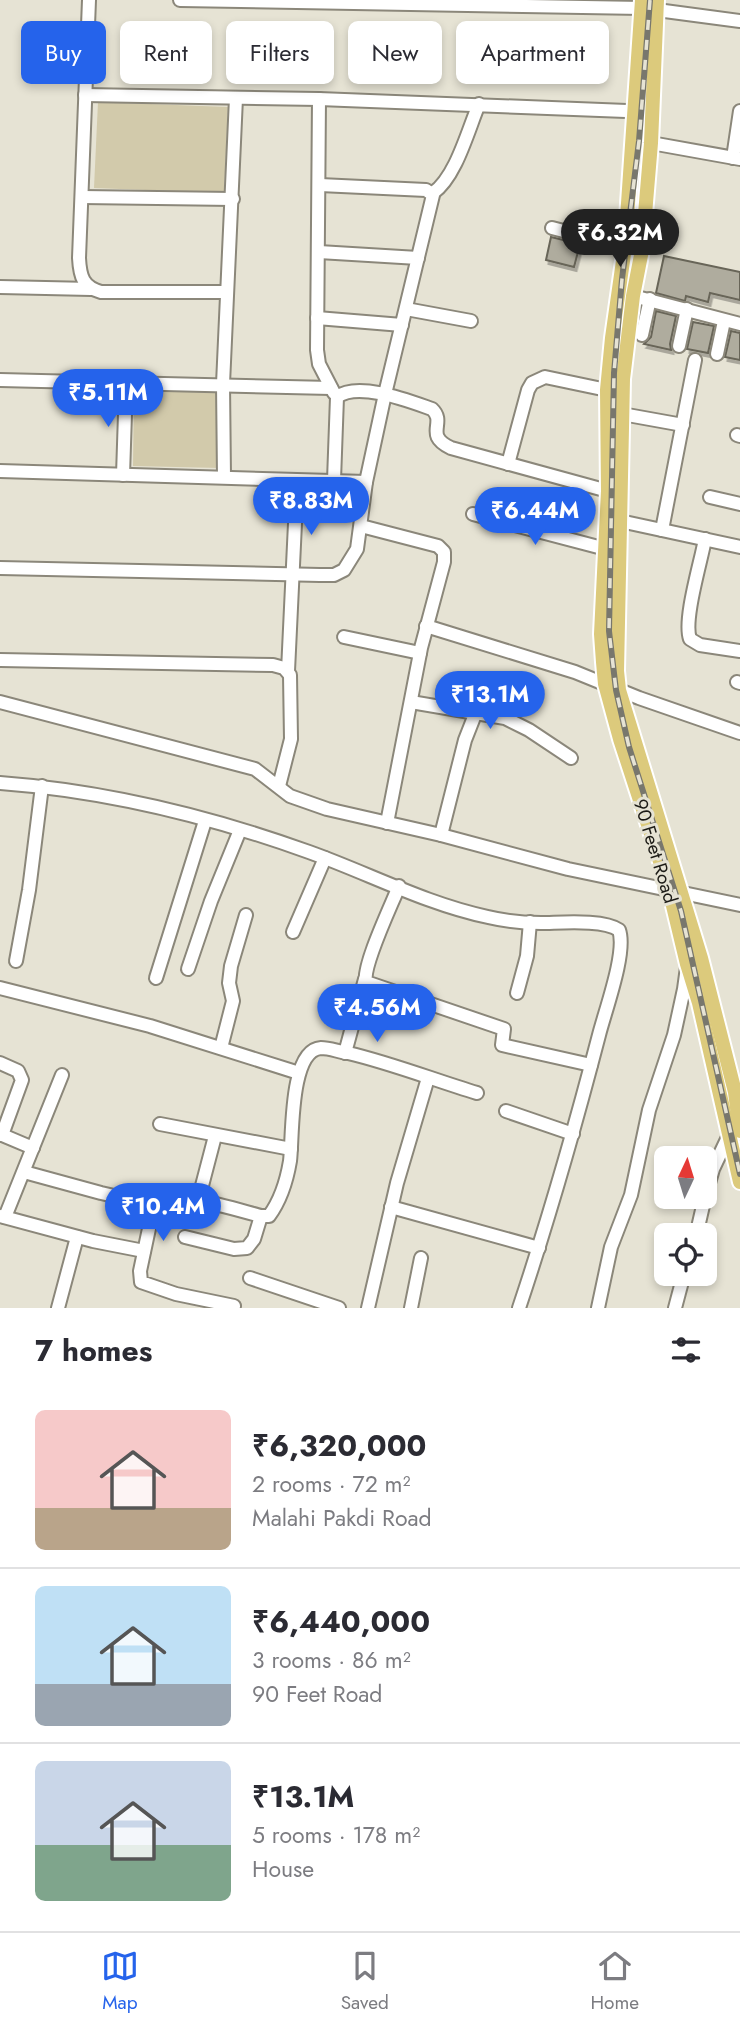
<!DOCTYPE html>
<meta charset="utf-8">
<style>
:root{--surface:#fff;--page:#f7f7f7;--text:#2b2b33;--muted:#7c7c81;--line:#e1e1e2;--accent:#2563eb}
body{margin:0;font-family:Jost,sans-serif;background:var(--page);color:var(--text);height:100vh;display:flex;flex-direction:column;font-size:26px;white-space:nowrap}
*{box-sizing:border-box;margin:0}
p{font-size:23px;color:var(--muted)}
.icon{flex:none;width:38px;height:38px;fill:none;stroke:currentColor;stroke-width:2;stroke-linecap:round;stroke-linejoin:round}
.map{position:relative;height:1308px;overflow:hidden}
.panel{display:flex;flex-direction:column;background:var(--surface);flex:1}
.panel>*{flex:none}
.banner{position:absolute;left:21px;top:21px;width:698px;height:63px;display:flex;gap:14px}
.needle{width:46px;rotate:4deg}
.tools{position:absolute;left:654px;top:1146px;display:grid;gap:14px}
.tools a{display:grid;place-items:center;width:63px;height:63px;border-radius:10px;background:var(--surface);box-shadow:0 4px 10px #0003;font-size:35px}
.price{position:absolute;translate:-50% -60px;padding:0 16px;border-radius:24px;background:var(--accent);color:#fff;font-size:23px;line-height:46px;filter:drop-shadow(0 2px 4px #0008)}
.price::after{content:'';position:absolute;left:50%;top:42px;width:21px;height:16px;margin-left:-10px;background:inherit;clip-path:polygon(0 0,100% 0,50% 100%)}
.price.on{background:#222;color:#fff}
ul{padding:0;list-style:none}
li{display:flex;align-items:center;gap:21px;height:175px;padding:0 35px}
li+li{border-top:2px solid var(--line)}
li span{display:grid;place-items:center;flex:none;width:196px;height:140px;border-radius:10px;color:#555}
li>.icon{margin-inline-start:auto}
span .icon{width:84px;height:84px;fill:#fffc;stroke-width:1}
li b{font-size:30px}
h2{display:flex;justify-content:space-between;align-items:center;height:84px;padding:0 35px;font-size:30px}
.chip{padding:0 24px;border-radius:10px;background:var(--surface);box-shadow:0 4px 10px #0003;font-size:24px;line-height:63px}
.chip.on{background:var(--accent);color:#fff}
.tab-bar{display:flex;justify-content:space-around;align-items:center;height:98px;border-top:2px solid var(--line);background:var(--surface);font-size:19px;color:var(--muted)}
.tab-bar a{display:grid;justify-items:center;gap:4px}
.tab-bar .on{color:var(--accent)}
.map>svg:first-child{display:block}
</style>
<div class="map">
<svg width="740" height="1308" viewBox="0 0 740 1308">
<defs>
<filter id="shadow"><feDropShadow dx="2.5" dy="4" stdDeviation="0" flood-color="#0004"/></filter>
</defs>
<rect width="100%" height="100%" fill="#e6e3d4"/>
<g fill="#d2caab">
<polygon points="98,102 228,107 224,193 94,188"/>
<polygon points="134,388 224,388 220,468 133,466"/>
</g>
<g fill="#afac9e" stroke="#686558" stroke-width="2" filter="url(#shadow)">
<polygon points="551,237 580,244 574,267 546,260"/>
<polygon points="664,256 740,272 740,300 710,293 708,302 686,296 685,301 656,293"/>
<polygon points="656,311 676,316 670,344 671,350 644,344 651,337"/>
<polygon points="693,322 714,326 708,353 687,349"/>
<polygon points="731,331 740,333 740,360 725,357"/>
</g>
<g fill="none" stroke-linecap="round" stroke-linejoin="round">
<g stroke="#8b877a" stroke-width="16">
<g id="minor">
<path d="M89,0L79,258C80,277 83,287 101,292H227"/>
<polyline points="180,0 642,8"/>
<polyline points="657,10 740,21"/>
<polyline points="85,95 319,99 652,112"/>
<polyline points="319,99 317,350 319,364 334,393"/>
<polyline points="651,143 740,159"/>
<polyline points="733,158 740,111"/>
<path d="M433,193C456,177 468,130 479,104"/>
<polyline points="82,197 233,199"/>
<polyline points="552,228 625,247"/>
<polyline points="319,252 418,258"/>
<polyline points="0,287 91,289"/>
<polyline points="633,296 740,324"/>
<polyline points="406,309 471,321"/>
<polyline points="317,318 402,325"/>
<polyline points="642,335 650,299"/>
<polyline points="679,346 687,309"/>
<polyline points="717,354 724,321"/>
<polyline points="0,380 331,388"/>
<polyline points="622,414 683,425"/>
<polyline points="737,435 740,436"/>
<polyline points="508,464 528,390 532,383 545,377 607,390"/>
<polyline points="0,471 366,482"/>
<polyline points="123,475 126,383"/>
<polyline points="224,477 223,384 236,98"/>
<path d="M334,480L337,397C358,381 409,401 432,409C447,423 423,435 451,448L608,491"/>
<polyline points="710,497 740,504"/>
<polyline points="473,514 606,549"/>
<polyline points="620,521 740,547"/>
<polyline points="361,526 438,546 444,552 444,562 421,648 387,823"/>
<polyline points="662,530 695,360"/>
<path d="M705,539C701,562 683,620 690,639L700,645L740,651"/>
<polyline points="0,568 320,575 334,575 344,570 357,549 366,482 385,394 433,195 426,190 320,185"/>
<polyline points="426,626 575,672 639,698 740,733"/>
<polyline points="344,637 420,653"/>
<polyline points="0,660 273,665 284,668 290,675 291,739 279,786"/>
<polyline points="288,671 297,481"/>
<polyline points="737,682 740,683"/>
<polyline points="0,702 255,769 290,796 327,809 441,835 568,869 740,905"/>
<polyline points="411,702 505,718 529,730 571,758"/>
<path d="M0,783C106,791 209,816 309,852C368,873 426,904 488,917C505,921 523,923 541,923C560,923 603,919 619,930C627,952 605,1011 599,1035C575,1127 549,1218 519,1308"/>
<polyline points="441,835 465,740 476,712"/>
<path d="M399,886C392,904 362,966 366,982L504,1029L502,1045L591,1065"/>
<polyline points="293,932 325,858"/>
<polyline points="16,961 29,890 42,786"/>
<polyline points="188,969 211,901 240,830"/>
<polyline points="156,978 205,821"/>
<polyline points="0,988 150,1026 299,1073"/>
<polyline points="517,993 527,956 530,922"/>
<polyline points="221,1048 233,1001 229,983 231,966 246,915"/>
<polyline points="345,1053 365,979"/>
<polyline points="0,1063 18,1071 22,1080 2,1135"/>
<polyline points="506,1111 573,1134"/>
<polyline points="160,1124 291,1149"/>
<polyline points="0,1134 33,1148"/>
<polyline points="24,1172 101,1193 154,1205"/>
<polyline points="705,1197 713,1169 730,1133"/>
<polyline points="198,1201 215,1136"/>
<polyline points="391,1207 539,1248"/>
<polyline points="0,1216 93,1241 144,1251"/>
<polyline points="5,1217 62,1075"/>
<polyline points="696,1236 705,1197"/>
<polyline points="185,1237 234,1249 247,1248 254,1239 261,1216"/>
<polyline points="250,1278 339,1308"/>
<path d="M234,1306L176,1294L141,1282L140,1271L154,1205L156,1199C171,1189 241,1211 261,1216H269C280,1201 287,1179 290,1161C293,1138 289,1050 321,1048C330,1048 339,1052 348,1053C391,1063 434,1080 477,1093"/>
<polyline points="58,1308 77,1237"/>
<polyline points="368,1308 397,1183 428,1078"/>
<polyline points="411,1308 421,1258"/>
<polyline points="598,1308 611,1247 631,1195 649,1110 674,1035 684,989 687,967"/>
<polyline points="675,1308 684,1274"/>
</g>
</g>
<g stroke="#fff" stroke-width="18">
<g id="major">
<polyline points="642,0 625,247 612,338 607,390 608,491 601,634 603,662 605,684 620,739 669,889 687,964 699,1003 740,1182"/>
<polyline points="657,0 651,143 642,250 633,296 623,379 617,671 619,690 701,958 735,1092 740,1131"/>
</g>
</g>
<use href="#minor" stroke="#fff" stroke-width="12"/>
<use href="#major" stroke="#dcca7c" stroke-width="14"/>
<g stroke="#78776d" stroke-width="6">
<polyline id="rail" points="650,0 639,141 622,279 614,373 609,631 616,690 629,747 681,911 740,1174"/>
</g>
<use href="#rail" stroke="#e6e3d4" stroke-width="3.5" stroke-dasharray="10" stroke-linecap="butt"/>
</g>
<g text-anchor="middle" stroke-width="6" stroke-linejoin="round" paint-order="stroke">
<g font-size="19" fill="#1c1b16" stroke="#e6e3d4">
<text transform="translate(656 851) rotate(73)" y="7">90 Feet Road</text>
</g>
</g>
</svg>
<div class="tools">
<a><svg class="needle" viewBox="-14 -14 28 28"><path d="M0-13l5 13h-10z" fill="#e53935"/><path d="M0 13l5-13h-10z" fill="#7c7c81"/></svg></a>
<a><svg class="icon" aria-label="locate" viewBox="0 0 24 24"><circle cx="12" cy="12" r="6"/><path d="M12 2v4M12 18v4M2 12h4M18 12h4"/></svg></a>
</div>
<b class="price on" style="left:620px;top:269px">₹6.32M</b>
<b class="price" style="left:108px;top:429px">₹5.11M</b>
<b class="price" style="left:311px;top:537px">₹8.83M</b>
<b class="price" style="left:535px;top:547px">₹6.44M</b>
<b class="price" style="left:490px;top:731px">₹13.1M</b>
<b class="price" style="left:377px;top:1044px">₹4.56M</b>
<b class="price" style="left:163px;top:1243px">₹10.4M</b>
<div class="banner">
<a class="chip on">Buy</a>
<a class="chip">Rent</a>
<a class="chip">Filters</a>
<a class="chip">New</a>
<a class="chip">Apartment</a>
</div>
</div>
<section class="panel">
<h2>7 homes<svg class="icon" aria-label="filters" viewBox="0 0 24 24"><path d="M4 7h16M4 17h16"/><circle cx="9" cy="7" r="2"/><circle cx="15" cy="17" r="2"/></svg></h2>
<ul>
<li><span style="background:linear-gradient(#f6c9c9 70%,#b9a48a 0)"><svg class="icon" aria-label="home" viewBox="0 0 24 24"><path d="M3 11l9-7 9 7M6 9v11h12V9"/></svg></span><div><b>₹6,320,000</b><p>2 rooms · 72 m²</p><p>Malahi Pakdi Road</p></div></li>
<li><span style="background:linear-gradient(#bfe0f5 70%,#9aa5b1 0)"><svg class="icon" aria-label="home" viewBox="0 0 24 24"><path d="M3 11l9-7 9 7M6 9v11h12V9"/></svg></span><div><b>₹6,440,000</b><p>3 rooms · 86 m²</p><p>90 Feet Road</p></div></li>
<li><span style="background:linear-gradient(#c9d6e8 60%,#7fa58c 0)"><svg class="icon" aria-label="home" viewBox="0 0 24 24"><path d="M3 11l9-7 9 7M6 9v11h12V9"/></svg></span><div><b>₹13.1M</b><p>5 rooms · 178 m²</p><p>House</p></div></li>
</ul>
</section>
<nav class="tab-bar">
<a class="on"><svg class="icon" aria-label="map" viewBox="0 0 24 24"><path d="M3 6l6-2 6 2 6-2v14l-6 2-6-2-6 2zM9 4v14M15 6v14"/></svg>Map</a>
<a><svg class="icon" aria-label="saved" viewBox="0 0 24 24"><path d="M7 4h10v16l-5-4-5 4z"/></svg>Saved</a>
<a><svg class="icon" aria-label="home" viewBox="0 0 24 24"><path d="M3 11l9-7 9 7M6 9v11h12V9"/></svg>Home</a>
</nav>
